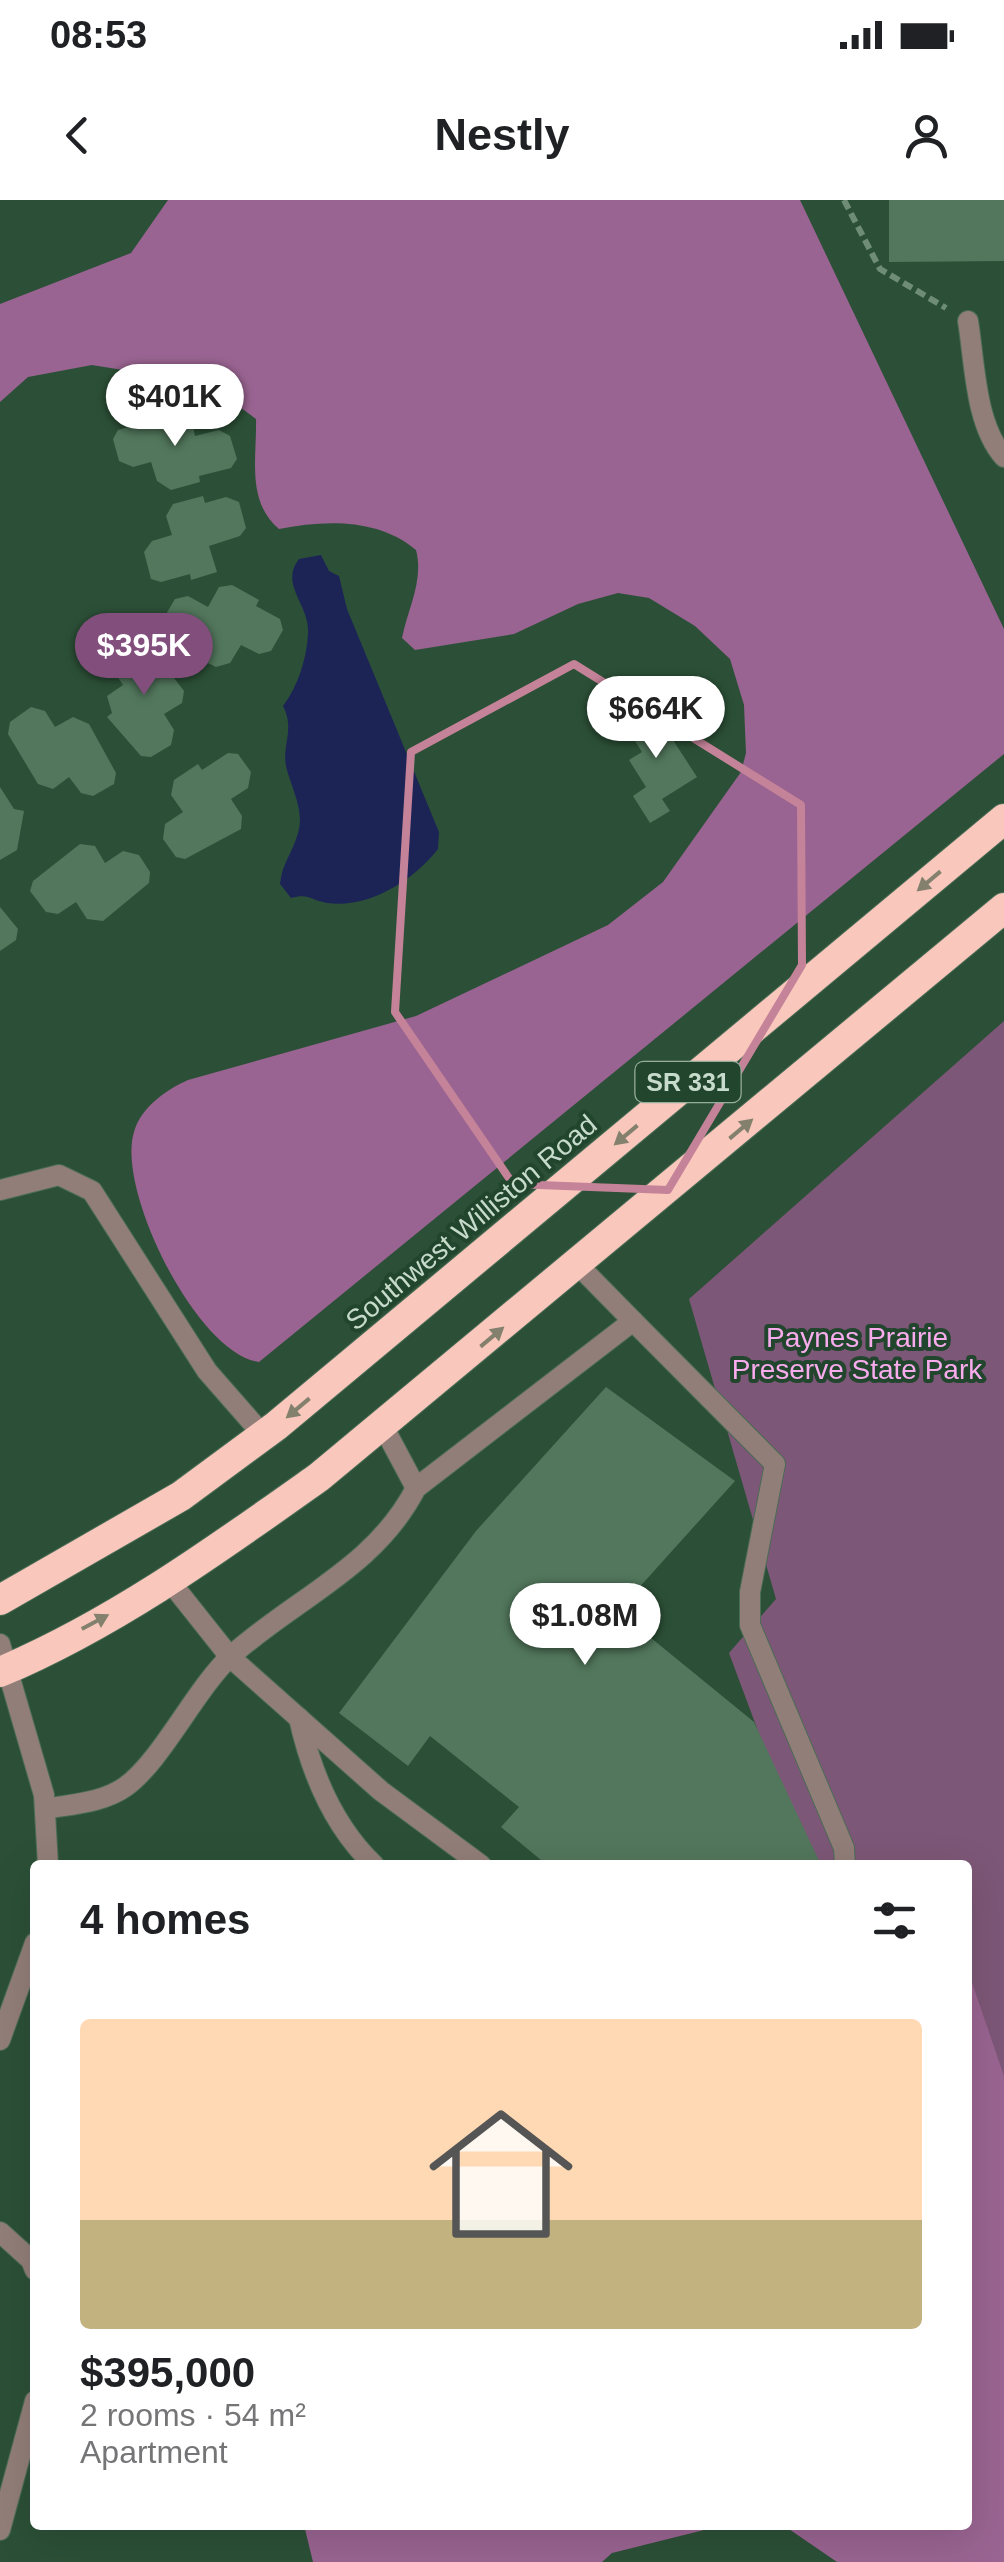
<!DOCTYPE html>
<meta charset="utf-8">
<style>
:root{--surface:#fff;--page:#f6f6f6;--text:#202124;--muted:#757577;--accent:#824f7d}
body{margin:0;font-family:Helvetica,sans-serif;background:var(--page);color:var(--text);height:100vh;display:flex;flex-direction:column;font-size:38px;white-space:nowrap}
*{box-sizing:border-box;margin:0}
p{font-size:32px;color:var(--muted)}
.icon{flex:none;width:55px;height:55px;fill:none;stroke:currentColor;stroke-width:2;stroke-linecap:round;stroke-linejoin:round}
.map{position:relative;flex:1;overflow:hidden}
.details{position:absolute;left:30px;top:1660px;width:942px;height:670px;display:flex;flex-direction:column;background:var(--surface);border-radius:10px;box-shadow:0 10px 40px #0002}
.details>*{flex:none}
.price{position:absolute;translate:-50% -85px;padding:0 22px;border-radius:35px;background:#fff;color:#222;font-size:32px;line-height:65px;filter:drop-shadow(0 2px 5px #0008)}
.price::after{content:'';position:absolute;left:50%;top:60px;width:30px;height:22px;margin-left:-15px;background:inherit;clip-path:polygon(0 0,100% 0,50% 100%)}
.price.current{background:var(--accent);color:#fff}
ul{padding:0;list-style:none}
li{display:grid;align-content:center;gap:20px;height:530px;padding:0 50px}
li span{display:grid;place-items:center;height:310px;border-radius:10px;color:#555}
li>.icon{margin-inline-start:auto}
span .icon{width:180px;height:180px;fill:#fffc;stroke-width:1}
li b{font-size:42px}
h2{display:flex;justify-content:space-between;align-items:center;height:120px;padding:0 50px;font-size:42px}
.status{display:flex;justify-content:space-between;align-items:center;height:70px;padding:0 50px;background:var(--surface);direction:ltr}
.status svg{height:28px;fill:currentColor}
header{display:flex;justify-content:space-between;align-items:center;height:130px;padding:0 50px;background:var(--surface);font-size:45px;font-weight:800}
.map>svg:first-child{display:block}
</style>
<div class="status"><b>08:53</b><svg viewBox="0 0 49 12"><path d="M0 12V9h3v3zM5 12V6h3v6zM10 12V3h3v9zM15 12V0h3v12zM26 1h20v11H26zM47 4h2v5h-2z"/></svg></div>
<header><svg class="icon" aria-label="back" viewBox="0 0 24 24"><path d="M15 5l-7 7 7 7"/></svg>Nestly<svg class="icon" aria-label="person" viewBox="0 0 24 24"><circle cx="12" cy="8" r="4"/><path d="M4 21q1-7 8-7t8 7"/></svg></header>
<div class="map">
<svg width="1004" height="2362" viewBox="0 0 1004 2362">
<rect width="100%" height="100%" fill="#2c5037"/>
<polygon fill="#7d5777" points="1004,821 1004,2192 968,2094 968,1665 808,1665 729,1453 776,1399 689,1099"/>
<g fill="#996491">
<path d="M168,0H800L1004,429V554L259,1162C197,1154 116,990 134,932C141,907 166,890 188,880L416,816L608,725L663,682L741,572L746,553L744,505L730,459L695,426L649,398L618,393L578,404L514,434L415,450L402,438C408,408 424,380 416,350C378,318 325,320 279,329C246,301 257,258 256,219L209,184L92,165L28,177L0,202V104L131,53Z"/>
<polygon points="968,1771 1004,1876 1004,2362 837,2362 783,2325 968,2325"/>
<polygon points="304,2325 724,2325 612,2353 602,2362 313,2362"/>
</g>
<path fill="#1c2456" d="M321,355L329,371L339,376L347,409L439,632L438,649C414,680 369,709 327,703C310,700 309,693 291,698L280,684C282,663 293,652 298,633C305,610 291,588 286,566C282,544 295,529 283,506C298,486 307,458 308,433C310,405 279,385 299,359Z"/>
<g fill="#52775c">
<polygon points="889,0 1004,0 1004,61 889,62"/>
<polygon points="180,207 190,212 195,236 219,230 230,236 237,259 231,268 199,276 200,282 171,290 157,281 151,262 133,267 119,261 113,239 118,230 149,221 147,216"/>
<polygon points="203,296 205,303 226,297 239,302 246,328 240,336 209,346 217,372 191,380 190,374 161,382 151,379 144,352 152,341 172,335 166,316 173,304"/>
<polygon points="232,385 259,400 256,406 280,419 283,430 271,451 259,454 241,445 230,463 216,467 190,454 193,447 166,432 162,421 175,399 188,396 208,407 219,387"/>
<polygon points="135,439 145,440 184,491 182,503 164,514 174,530 171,545 151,557 141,556 107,517 112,513 107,496 123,485 111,467 114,452"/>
<polygon points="647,500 697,577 662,599 670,611 650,623 633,596 646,587 629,560 642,552 620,517"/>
<polygon points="31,507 45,511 55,527 73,517 89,524 116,573 114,584 93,596 81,593 69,577 53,589 38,584 8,534 10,522"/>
<polygon points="228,553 238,554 251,572 248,588 231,599 242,616 241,629 185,659 176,657 163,639 165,624 183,612 171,595 174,580 198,564 202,570"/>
<polygon points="0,587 14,609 24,611 17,650 0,660"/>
<polygon points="80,644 95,646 105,663 123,651 139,655 150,672 149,683 103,721 87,719 76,702 58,714 46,712 30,691 33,681"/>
<polygon points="0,707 18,729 16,740 0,751"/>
<polygon points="606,1187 735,1281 618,1411 754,1522 821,1665 547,1665 501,1627 519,1607 430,1536 408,1566 339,1513 476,1331"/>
</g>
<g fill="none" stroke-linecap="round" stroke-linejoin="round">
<g stroke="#4b6c55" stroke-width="22">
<g id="lane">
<polyline points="0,990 59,975 92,991 207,1171 263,1235"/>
<polyline points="578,1065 633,1121"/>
<polyline points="383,1226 416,1288"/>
<polyline points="168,1379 230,1457 381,1591 481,1665"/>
<path d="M299,1518C311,1572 333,1626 374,1665"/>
<path d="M45,1609C72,1604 102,1603 125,1587C161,1562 196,1488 231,1456C294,1399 375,1368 416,1288L633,1121L775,1264L750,1392V1425L844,1648L845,1665"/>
<polyline points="0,2032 31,2060 35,2070"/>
<polyline points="0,2330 35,2201"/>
</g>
</g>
<g stroke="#4b6c55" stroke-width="22">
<g id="street">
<path d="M968,121C975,164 975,224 1004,257"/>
<polyline points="0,1444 44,1595 48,1665"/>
<polyline points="0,1840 35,1743"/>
</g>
</g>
<g stroke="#4b6c55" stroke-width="32">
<g id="highway">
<polyline points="0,1400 181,1296 276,1226 1004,619"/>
<path d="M0,1472C114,1424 219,1348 319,1277L1004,708"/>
</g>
</g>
<polyline stroke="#6f8c77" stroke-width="6" stroke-dasharray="10 5" stroke-linecap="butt" points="844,0 880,69 946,108"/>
<use href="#lane" stroke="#927e79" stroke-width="20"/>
<use href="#street" stroke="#927e79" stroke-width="20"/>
<use href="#highway" stroke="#f9c7bc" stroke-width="30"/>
</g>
<defs><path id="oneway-solid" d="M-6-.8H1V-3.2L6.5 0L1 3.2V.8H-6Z" transform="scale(2.5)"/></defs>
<g fill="#83806d">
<use href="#oneway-solid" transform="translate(929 681) rotate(140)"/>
<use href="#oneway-solid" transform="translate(741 929) rotate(-40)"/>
<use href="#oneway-solid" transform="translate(626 935) rotate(140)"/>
<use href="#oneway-solid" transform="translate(492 1137) rotate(-40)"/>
<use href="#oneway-solid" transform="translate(298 1208) rotate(140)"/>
<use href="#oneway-solid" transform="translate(95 1422) rotate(-28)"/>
</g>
<path fill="none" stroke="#c58399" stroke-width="8" stroke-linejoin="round" d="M574,464L801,605L802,765L668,990L513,984L395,812L411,552Z"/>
<g text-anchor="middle" stroke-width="8" stroke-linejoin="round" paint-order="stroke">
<rect fill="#22452d" stroke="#96ae9c" stroke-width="2.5" x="635.5" y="862" width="105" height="40" rx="8"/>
<g font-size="25" font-weight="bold" fill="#c7dbcc">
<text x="688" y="891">SR 331</text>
</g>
<g font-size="28" fill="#c7dbcc" stroke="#22452d">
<text transform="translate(471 1022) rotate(-40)" y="10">Southwest Williston Road</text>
</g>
<g font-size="28" fill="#f9aced" stroke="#22452d">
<text x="857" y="1147">Paynes Prairie<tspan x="857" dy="32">Preserve State Park</tspan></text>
</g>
</g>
</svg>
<b class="price" style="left:175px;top:249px">$401K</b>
<b class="price current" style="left:144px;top:498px">$395K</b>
<b class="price" style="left:656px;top:561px">$664K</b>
<b class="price" style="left:585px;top:1468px">$1.08M</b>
<section class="details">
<h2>4 homes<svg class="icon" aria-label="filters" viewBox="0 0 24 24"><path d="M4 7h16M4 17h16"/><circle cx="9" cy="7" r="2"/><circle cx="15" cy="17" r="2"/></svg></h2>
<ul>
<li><span style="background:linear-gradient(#ffd9b3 65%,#c2b280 0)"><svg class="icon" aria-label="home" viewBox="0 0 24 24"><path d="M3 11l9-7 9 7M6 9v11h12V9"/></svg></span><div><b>$395,000</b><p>2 rooms · 54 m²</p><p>Apartment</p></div></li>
</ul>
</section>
</div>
